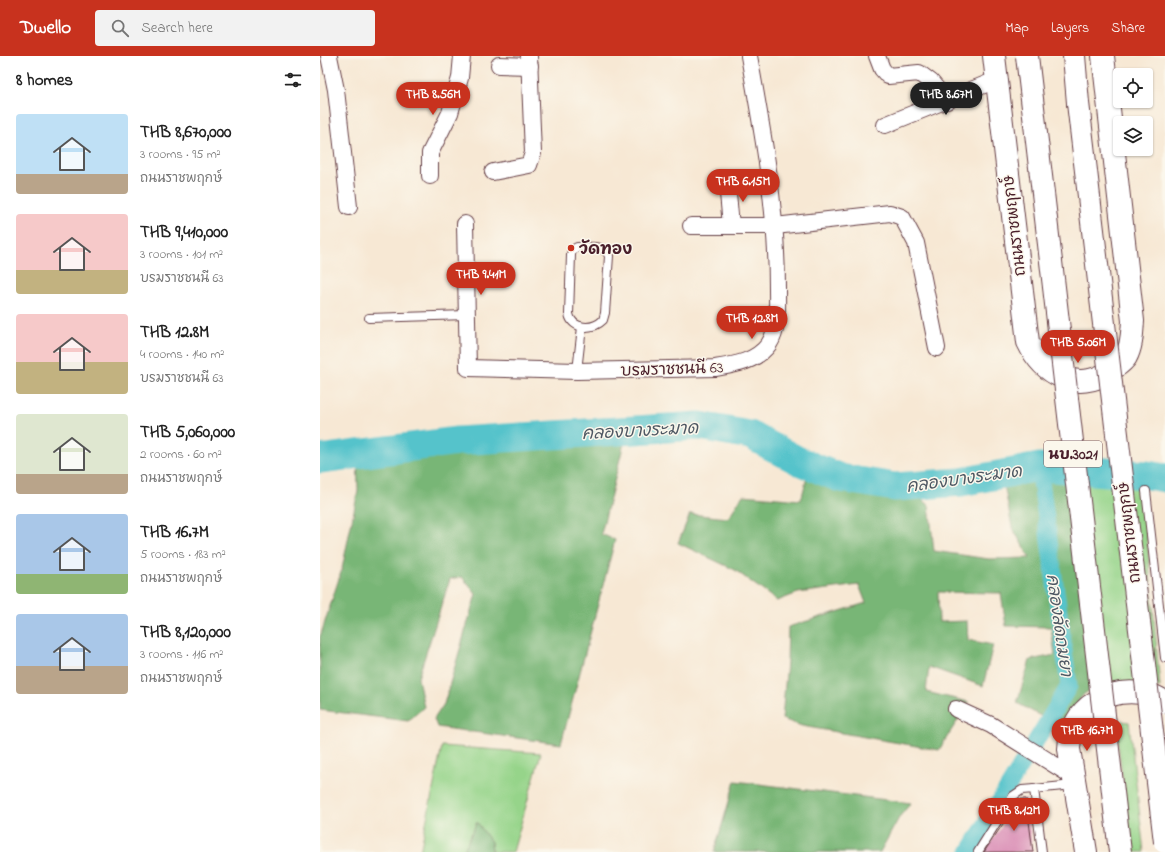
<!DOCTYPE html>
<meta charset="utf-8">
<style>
:root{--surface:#fff;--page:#f2f2f2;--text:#222;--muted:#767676;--accent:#c8321e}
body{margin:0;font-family:"Indie Flower","Playpen Sans Thai",sans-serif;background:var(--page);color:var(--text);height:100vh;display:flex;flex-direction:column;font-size:15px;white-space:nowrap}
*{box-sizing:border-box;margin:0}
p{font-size:13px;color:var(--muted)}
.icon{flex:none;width:22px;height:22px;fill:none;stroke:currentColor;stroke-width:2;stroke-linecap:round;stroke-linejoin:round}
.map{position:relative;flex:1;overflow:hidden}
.side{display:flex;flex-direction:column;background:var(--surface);width:320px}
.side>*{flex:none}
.fabs{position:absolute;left:793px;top:12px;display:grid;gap:8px}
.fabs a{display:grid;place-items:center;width:40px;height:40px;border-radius:4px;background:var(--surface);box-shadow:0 1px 3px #0004;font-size:20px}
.price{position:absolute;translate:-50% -34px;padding:0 9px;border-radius:14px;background:var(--accent);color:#fff;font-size:13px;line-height:26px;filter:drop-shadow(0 1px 2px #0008)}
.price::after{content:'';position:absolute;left:50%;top:24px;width:12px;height:9px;margin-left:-6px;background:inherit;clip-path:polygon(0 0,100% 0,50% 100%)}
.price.selected{background:#222;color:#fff}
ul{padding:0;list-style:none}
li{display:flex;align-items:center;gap:12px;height:100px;padding:0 16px}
li span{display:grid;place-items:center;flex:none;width:112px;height:80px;border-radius:4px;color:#555}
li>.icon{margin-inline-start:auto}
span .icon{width:48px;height:48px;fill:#fffc;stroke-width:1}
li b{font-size:17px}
h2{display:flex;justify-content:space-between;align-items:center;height:48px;padding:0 16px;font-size:17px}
header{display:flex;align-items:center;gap:24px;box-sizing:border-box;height:56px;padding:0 20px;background:var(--accent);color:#fff}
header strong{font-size:19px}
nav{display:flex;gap:22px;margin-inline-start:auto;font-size:14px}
.search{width:280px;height:36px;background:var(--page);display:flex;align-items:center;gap:10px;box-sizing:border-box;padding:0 14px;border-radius:4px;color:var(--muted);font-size:15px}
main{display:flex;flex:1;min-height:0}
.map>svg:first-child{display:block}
</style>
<header>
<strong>Dwello</strong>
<div class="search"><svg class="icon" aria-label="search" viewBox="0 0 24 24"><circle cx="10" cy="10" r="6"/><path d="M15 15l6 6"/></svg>Search here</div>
<nav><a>Map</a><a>Layers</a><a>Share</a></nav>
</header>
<main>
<section class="side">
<h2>8 homes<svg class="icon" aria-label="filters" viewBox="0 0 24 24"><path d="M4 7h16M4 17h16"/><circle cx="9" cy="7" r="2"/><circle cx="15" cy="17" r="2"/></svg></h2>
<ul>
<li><span style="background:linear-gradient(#bfe0f5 75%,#b9a48a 0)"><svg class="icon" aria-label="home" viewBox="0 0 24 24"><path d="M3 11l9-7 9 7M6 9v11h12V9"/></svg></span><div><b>THB 8,670,000</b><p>3 rooms · 95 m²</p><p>ถนนราชพฤกษ์</p></div></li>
<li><span style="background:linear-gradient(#f6c9c9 70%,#c2b280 0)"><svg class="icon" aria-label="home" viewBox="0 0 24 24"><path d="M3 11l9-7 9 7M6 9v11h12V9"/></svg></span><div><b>THB 9,410,000</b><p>3 rooms · 101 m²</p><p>บรมราชชนนี 63</p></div></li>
<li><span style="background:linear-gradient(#f6c9c9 60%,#c2b280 0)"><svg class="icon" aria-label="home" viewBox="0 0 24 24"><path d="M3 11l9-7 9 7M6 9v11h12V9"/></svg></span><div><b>THB 12.8M</b><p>4 rooms · 140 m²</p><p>บรมราชชนนี 63</p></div></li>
<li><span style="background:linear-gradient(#dfe7d0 75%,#b9a48a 0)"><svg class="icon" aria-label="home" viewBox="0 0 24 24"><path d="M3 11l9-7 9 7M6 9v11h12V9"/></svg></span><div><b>THB 5,060,000</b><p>2 rooms · 60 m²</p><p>ถนนราชพฤกษ์</p></div></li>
<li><span style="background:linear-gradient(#a9c7e8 75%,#8fb573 0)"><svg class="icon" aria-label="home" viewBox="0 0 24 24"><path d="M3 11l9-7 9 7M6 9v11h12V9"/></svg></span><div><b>THB 16.7M</b><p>5 rooms · 183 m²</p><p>ถนนราชพฤกษ์</p></div></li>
<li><span style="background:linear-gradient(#a9c7e8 65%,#b9a48a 0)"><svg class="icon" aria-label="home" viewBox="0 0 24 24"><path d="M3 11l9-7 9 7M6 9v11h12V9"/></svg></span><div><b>THB 8,120,000</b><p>3 rooms · 116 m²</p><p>ถนนราชพฤกษ์</p></div></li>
</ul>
</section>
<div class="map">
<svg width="845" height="796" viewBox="0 0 845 796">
<rect width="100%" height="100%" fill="#fbf7ec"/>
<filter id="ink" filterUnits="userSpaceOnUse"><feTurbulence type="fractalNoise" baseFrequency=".025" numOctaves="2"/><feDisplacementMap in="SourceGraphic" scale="8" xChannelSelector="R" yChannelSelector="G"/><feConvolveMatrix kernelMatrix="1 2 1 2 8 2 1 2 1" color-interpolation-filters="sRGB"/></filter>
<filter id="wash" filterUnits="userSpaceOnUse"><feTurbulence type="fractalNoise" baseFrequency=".012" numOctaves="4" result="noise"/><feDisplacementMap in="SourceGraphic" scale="16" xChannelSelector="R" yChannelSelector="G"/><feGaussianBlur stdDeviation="0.9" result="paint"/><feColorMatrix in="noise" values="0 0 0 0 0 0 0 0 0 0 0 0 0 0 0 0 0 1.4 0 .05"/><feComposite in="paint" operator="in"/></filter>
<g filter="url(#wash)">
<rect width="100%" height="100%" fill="#f7e8d4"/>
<g fill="#96d48a" stroke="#707a5a">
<path d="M748,421L822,424L840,631C818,628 798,626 777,630Z"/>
<polygon points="801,665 809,666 824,796 812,796 796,672"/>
<polygon points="122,690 221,697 193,796 172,796 171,786 157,766 143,796 100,796"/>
</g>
<g fill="#78b676" stroke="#616a50">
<polygon points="280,369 281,386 304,387 281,478 295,484 241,688 117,671 114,663 124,648 156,538 142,521 130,523 98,622 104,651 88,665 0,654 0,581 22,513 38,435 37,392"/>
<polygon points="487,421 570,436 594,437 609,449 614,495 669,503 710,502 692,471 684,428 711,421 748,421 777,630 764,638 739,670 697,647 710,604 735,599 731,571 686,570 681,537 618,536 619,566 647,565 648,584 673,589 663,630 609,611 606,636 649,646 619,694 482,670 462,663 467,606 468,571 546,547 539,529 478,537 457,545 415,514 358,487 370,458 408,462 423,439 481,444"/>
<polygon points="415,725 591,747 580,760 560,796 394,796"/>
<polygon points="157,766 171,786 172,796 143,796"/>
</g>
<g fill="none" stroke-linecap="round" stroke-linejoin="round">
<polyline stroke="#55c3cb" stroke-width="17" points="649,796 749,630 719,411"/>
<polyline stroke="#55c3cb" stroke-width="29" points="0,403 137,385 380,370 430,379 479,405 520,422 575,431 641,426 719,411 827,419 845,422"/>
</g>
<g id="blocks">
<polygon fill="#d98ab4" points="700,743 706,743 713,796 664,796"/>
</g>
</g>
<g filter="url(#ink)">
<use href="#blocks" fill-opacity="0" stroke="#643d44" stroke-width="1"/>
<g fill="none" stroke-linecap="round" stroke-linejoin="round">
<g stroke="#643d44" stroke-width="10">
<g id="lane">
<path d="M257,191C268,191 284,188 289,200L285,257L283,264C273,274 252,274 249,258L251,199L252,194Z"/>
<polyline points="49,262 147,259"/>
<polyline points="257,315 262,271"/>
<polyline points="826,435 845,602"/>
<polyline points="714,733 753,729"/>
<polyline points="658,796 693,740 702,734 714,733 722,796"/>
</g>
</g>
<g stroke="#643d44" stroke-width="18">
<g id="street">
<polyline points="9,0 16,34 29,151"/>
<polyline points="557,0 562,13 568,20 599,17 611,26 627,45"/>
<polyline points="179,9 210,10"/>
<polyline points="565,69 676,24"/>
<polyline points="173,116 209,109 213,97 209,0"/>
<polyline points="110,120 110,97 130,57 140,22 142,0"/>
<polyline points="407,126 411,170"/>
<path d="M145,168L148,312L257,315L395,312C414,309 436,306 449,288C459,273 457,250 457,232C457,154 443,77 429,0"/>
<polyline points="371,170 455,170 570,157 582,161 596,187 617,292"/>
<polyline points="636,653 671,669 754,721"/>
</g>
</g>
<g stroke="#643d44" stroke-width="24">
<g id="secondary">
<path d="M674,0L708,286C723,318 757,338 790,315C795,311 803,306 806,301C812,290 812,277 813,265L783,0"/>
<path d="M766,796L749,693C751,651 788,630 828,638C834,639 840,643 845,646"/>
</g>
</g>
<g stroke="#643d44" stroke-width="24">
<polyline id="primary" points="754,0 758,47"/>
</g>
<use href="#lane" stroke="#fff" stroke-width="8"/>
<use href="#street" stroke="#fff" stroke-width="16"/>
<use href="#secondary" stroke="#fff" stroke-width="22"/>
<use href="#primary" stroke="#fff" stroke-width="22"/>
<g stroke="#643d44" stroke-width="24" stroke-linecap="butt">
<g id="primary-bridge">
<polyline points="707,0 800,796"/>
<polyline points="758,47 845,786"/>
</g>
</g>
<use href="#primary-bridge" stroke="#fff" stroke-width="22"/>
</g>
</g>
<circle fill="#c8321e" stroke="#fbf7ec" stroke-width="1.5" cx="251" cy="192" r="4"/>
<g text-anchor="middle" stroke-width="3" stroke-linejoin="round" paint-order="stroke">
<rect fill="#fbf7ec" stroke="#7f6065" stroke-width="1" x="724" y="385" width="58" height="26" rx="3"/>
<g font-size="15" font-weight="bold" fill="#4a1f2b">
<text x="753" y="403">นบ.3021</text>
</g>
<g font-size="16" fill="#4a1f2b" stroke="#fbf7ec">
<text transform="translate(693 170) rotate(-97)" y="6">ถนนราชพฤกษ์</text>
<text transform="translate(352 312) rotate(-2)" y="6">บรมราชชนนี 63</text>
<text transform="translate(808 477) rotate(-97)" y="6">ถนนราชพฤกษ์</text>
</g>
<g font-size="16" font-weight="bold" fill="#4a1f2b" stroke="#fbf7ec" text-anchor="start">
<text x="259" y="198">วัดทอง</text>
</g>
<g font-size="17" font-style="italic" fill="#4e5863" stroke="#fbf7ec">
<text transform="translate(320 374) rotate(-3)" y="6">คลองบางระมาด</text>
<text transform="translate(644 422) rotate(-8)" y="6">คลองบางระมาด</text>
<text transform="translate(740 569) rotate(82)" y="6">คลองลัดถมยา</text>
</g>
</g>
</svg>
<div class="fabs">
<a><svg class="icon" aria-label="locate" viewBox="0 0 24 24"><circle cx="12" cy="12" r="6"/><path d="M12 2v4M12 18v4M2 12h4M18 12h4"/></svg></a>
<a><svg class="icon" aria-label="layers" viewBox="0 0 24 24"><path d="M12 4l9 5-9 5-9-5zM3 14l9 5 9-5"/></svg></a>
</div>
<b class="price" style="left:113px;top:60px">THB 8.56M</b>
<b class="price selected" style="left:626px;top:60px">THB 8.67M</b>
<b class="price" style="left:423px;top:147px">THB 6.15M</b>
<b class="price" style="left:161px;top:240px">THB 9.41M</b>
<b class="price" style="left:432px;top:284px">THB 12.8M</b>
<b class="price" style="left:758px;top:308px">THB 5.06M</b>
<b class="price" style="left:767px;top:696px">THB 16.7M</b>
<b class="price" style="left:694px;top:776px">THB 8.12M</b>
</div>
</main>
